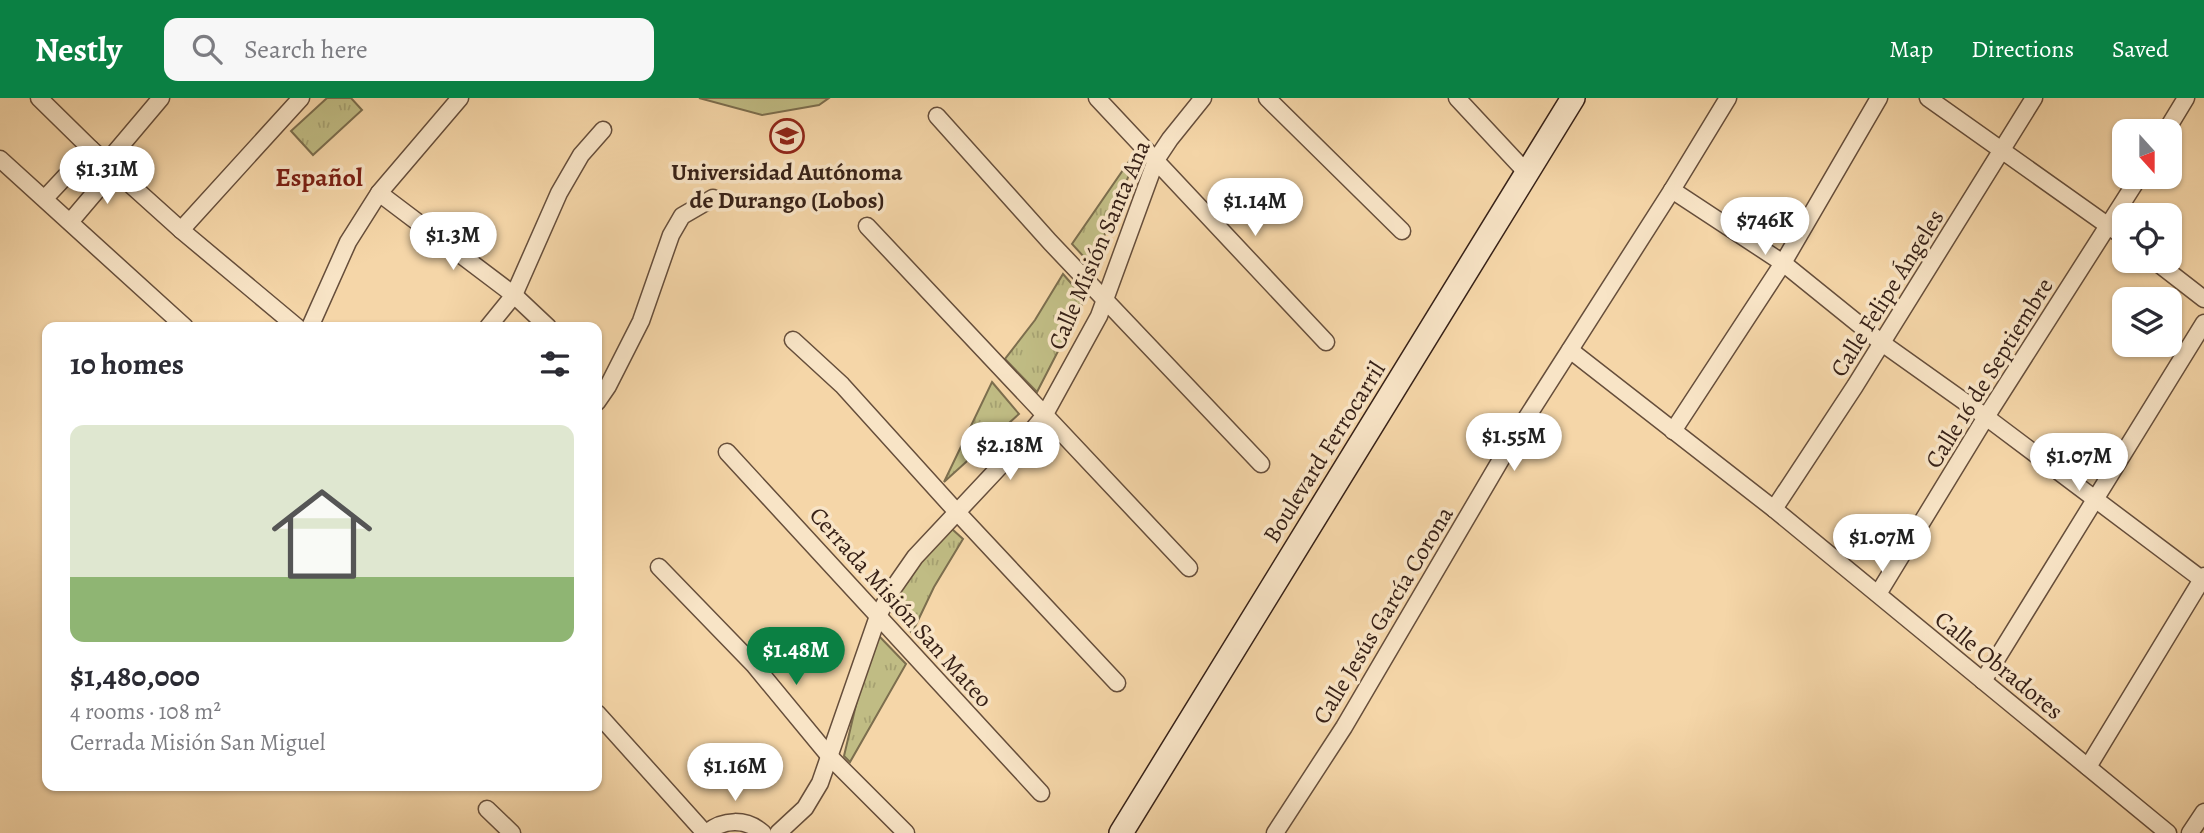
<!DOCTYPE html>
<meta charset="utf-8">
<style>
:root{--surface:#fff;--page:#f7f7f7;--text:#2b2b33;--muted:#7c7c81;--accent:#0b8043}
body{margin:0;font-family:Alegreya,serif;background:var(--page);color:var(--text);height:100vh;display:flex;flex-direction:column;font-size:26px;white-space:nowrap}
*{box-sizing:border-box;margin:0}
p{font-size:23px;color:var(--muted)}
.icon{flex:none;width:38px;height:38px;fill:none;stroke:currentColor;stroke-width:2;stroke-linecap:round;stroke-linejoin:round}
.map{position:relative;flex:1;overflow:hidden}
.drawer{position:absolute;left:42px;top:224px;width:560px;height:469px;display:flex;flex-direction:column;background:var(--surface);border-radius:14px;box-shadow:0 2px 5px #0004}
.drawer>*{flex:none}
.needle{width:46px;rotate:159deg}
.controls{position:absolute;left:2112px;top:21px;display:grid;gap:14px}
.controls a{display:grid;place-items:center;width:70px;height:70px;border-radius:14px;background:var(--surface);box-shadow:0 2px 5px #0004;font-size:35px}
.price{position:absolute;translate:-50% -60px;padding:0 16px;border-radius:24px;background:#fff;color:#222;font-size:23px;line-height:46px;filter:drop-shadow(0 2px 4px #0008)}
.price::after{content:'';position:absolute;left:50%;top:42px;width:21px;height:16px;margin-left:-10px;background:inherit;clip-path:polygon(0 0,100% 0,50% 100%)}
.price.current{background:var(--accent);color:#fff}
ul{padding:0;list-style:none}
li{display:grid;align-content:center;gap:14px;height:371px;padding:0 28px}
li span{display:grid;place-items:center;height:217px;border-radius:14px;color:#555}
li>.icon{margin-inline-start:auto}
span .icon{width:126px;height:126px;fill:#fffc;stroke-width:1}
li b{font-size:30px}
h2{display:flex;justify-content:space-between;align-items:center;height:84px;padding:0 28px;font-size:30px}
header{display:flex;align-items:center;gap:42px;box-sizing:border-box;height:98px;padding:0 35px;background:var(--accent);color:#fff}
header strong{font-size:33px}
nav{display:flex;gap:38px;margin-inline-start:auto;font-size:24px}
.search{width:490px;height:63px;background:var(--page);display:flex;align-items:center;gap:18px;box-sizing:border-box;padding:0 24px;border-radius:14px;color:var(--muted);font-size:26px}
.map>svg:first-child{display:block}
</style>
<header>
<strong>Nestly</strong>
<div class="search"><svg class="icon" aria-label="search" viewBox="0 0 24 24"><circle cx="10" cy="10" r="6"/><path d="M15 15l6 6"/></svg>Search here</div>
<nav><a>Map</a><a>Directions</a><a>Saved</a></nav>
</header>
<div class="map">
<svg width="2204" height="735" viewBox="0 0 2204 735">
<defs>
<pattern id="grass-tufts" width="24" height="20" patternUnits="userSpaceOnUse" patternTransform="scale(1.75)"><rect width="24" height="20" fill="#c0bc84"/><path d="M3 7l-1-3M5 7V3M7 7l1-3M15 17l-1-3M17 17v-4M19 17l1-3" fill="none" stroke="#a6a171"/></pattern>
</defs>
<rect width="100%" height="100%" fill="#f5d6a8"/>
<filter id="stains"><feTurbulence type="fractalNoise" baseFrequency=".00286" numOctaves="4"/><feColorMatrix values="0 0 0 0 .2 0 0 0 0 .09 0 0 0 0 .02 0 0 0 .5 -.17"/></filter>
<radialGradient id="worn" r=".72"><stop offset=".6" stop-color="#630" stop-opacity="0"/><stop offset="1" stop-color="#630" stop-opacity=".3"/></radialGradient>
<g fill="url(#grass-tufts)" stroke="#7c6e4e" stroke-width="2">
<polygon points="327,0 351,0 362,12 313,57 291,33"/>
<polygon points="1132,59 1134,65 1105,135 1097,173 1072,146"/>
<polygon points="1063,176 1085,201 1037,294 1005,261 1035,222"/>
<polygon points="992,284 1019,316 944,384"/>
<polygon points="952,431 963,441 934,489 912,535 891,508 916,469"/>
<polygon points="879,538 906,566 850,664 844,658 859,594"/>
</g>
<polygon fill="#c0bc84" stroke="#7c6e4e" stroke-width="2" points="699,0 829,0 819,7 762,17"/>
<g fill="none" stroke-linecap="round" stroke-linejoin="round">
<g stroke="#664e3b" stroke-width="19">
<g id="street">
<polyline points="39,0 91,51 181,132 297,229"/>
<polyline points="1097,0 1326,244"/>
<polyline points="1267,0 1402,133"/>
<polyline points="1457,0 1526,74"/>
<polyline points="1928,0 2124,139"/>
<polyline points="937,18 1050,144 1261,366"/>
<polyline points="2166,33 2186,0"/>
<polyline points="0,61 185,229"/>
<polyline points="107,64 161,0"/>
<polyline points="1672,92 1783,165 1882,245 1986,319 2204,483"/>
<polyline points="379,95 514,197 548,229"/>
<polyline points="46,102 47,98 91,51"/>
<polyline points="70,124 115,71"/>
<polyline points="867,128 1189,470"/>
<polyline points="181,132 301,0"/>
<polyline points="2155,163 2204,201"/>
<polyline points="310,229 348,144 379,95 460,0"/>
<polyline points="488,229 514,197 559,95 581,57 603,32"/>
<polyline points="793,242 842,287 956,413 1117,585"/>
<polyline points="1570,252 1774,411 2168,735"/>
<polyline points="597,304 608,288 641,223 671,137 682,118 713,100"/>
<polyline points="1673,333 1783,165 1879,0"/>
<polyline points="727,354 1041,695"/>
<polyline points="1774,411 1855,288 2034,0"/>
<polyline points="659,469 754,567 830,659 906,735"/>
<polyline points="1878,496 1986,319 2139,79"/>
<polyline points="1983,583 2204,225"/>
<polyline points="597,615 705,735"/>
<polyline points="2088,669 2204,478"/>
<polyline points="487,711 512,735"/>
<path d="M706,735C723,721 746,720 763,735"/>
<polyline points="778,735 805,710 820,685 878,518 892,492 915,459 1021,346 1044,318 1099,218 1156,62 1170,41 1203,0"/>
<polyline points="1275,735 1344,629 1513,341 1672,92 1728,0"/>
<polyline points="2190,735 2204,714"/>
</g>
</g>
<g stroke="#372117" stroke-width="26">
<polyline id="secondary" points="1121,735 1573,0"/>
</g>
<use href="#street" stroke="#f8e4c6" stroke-width="16"/>
<use href="#secondary" stroke="#f8e4c6" stroke-width="23"/>
</g>
<defs>
<g id="university-ring" transform="scale(1.75)"><circle r="9.5" fill="#f8e4c6" stroke="#8f2418" stroke-width="1.5"/><path d="M0-5L7-2L0 1L-7-2ZM-4 1L0 2.5L4 1V4Q0 6-4 4Z" fill="#8f2418"/></g>
</defs>
<g fill-rule="evenodd">
<use href="#university-ring" x="787" y="38"/>
</g>
<g text-anchor="middle" stroke-width="7" stroke-linejoin="round" paint-order="stroke">
<g font-size="24" font-weight="bold" fill="#372117" stroke="#f8e4c6">
<text x="787" y="82">Universidad Autónoma<tspan x="787" dy="28">de Durango (Lobos)</tspan></text>
</g>
<g font-size="24" fill="#372117" stroke="#f8e4c6">
<text transform="translate(1099 147) rotate(-67)" y="8">Calle Misión Santa Ana</text>
<text transform="translate(1887 195) rotate(-58)" y="8">Calle Felipe Ángeles</text>
<text transform="translate(1989 275) rotate(-58)" y="8">Calle 16 de Septiembre</text>
<text transform="translate(1324 354) rotate(-58)" y="8">Boulevard Ferrocarril</text>
<text transform="translate(901 509) rotate(48)" y="8">Cerrada Misión San Mateo</text>
<text transform="translate(1383 517) rotate(-59)" y="8">Calle Jesús García Corona</text>
<text transform="translate(1999 567) rotate(39)" y="8">Calle Obradores</text>
</g>
<g font-size="26" font-weight="bold" fill="#7a1f14" stroke="#f8e4c6">
<text x="319" y="88">Español</text>
</g>
</g>
<rect width="100%" height="100%" filter="url(#stains)"/>
<rect width="100%" height="100%" fill="url(#worn)"/>
</svg>
<div class="controls">
<a><svg class="needle" viewBox="-14 -14 28 28"><path d="M0-13l5 13h-10z" fill="#e53935"/><path d="M0 13l5-13h-10z" fill="#7c7c81"/></svg></a>
<a><svg class="icon" aria-label="locate" viewBox="0 0 24 24"><circle cx="12" cy="12" r="6"/><path d="M12 2v4M12 18v4M2 12h4M18 12h4"/></svg></a>
<a><svg class="icon" aria-label="layers" viewBox="0 0 24 24"><path d="M12 4l9 5-9 5-9-5zM3 14l9 5 9-5"/></svg></a>
</div>
<b class="price" style="left:107px;top:108px">$1.31M</b>
<b class="price" style="left:1255px;top:140px">$1.14M</b>
<b class="price" style="left:1765px;top:159px">$746K</b>
<b class="price" style="left:453px;top:174px">$1.3M</b>
<b class="price" style="left:1514px;top:375px">$1.55M</b>
<b class="price" style="left:1010px;top:384px">$2.18M</b>
<b class="price" style="left:2079px;top:395px">$1.07M</b>
<b class="price" style="left:1882px;top:476px">$1.07M</b>
<b class="price current" style="left:796px;top:589px">$1.48M</b>
<b class="price" style="left:735px;top:705px">$1.16M</b>
<section class="drawer">
<h2>10 homes<svg class="icon" aria-label="filters" viewBox="0 0 24 24"><path d="M4 7h16M4 17h16"/><circle cx="9" cy="7" r="2"/><circle cx="15" cy="17" r="2"/></svg></h2>
<ul>
<li><span style="background:linear-gradient(#dfe7d0 70%,#8fb573 0)"><svg class="icon" aria-label="home" viewBox="0 0 24 24"><path d="M3 11l9-7 9 7M6 9v11h12V9"/></svg></span><div><b>$1,480,000</b><p>4 rooms · 108 m²</p><p>Cerrada Misión San Miguel</p></div></li>
</ul>
</section>
</div>
